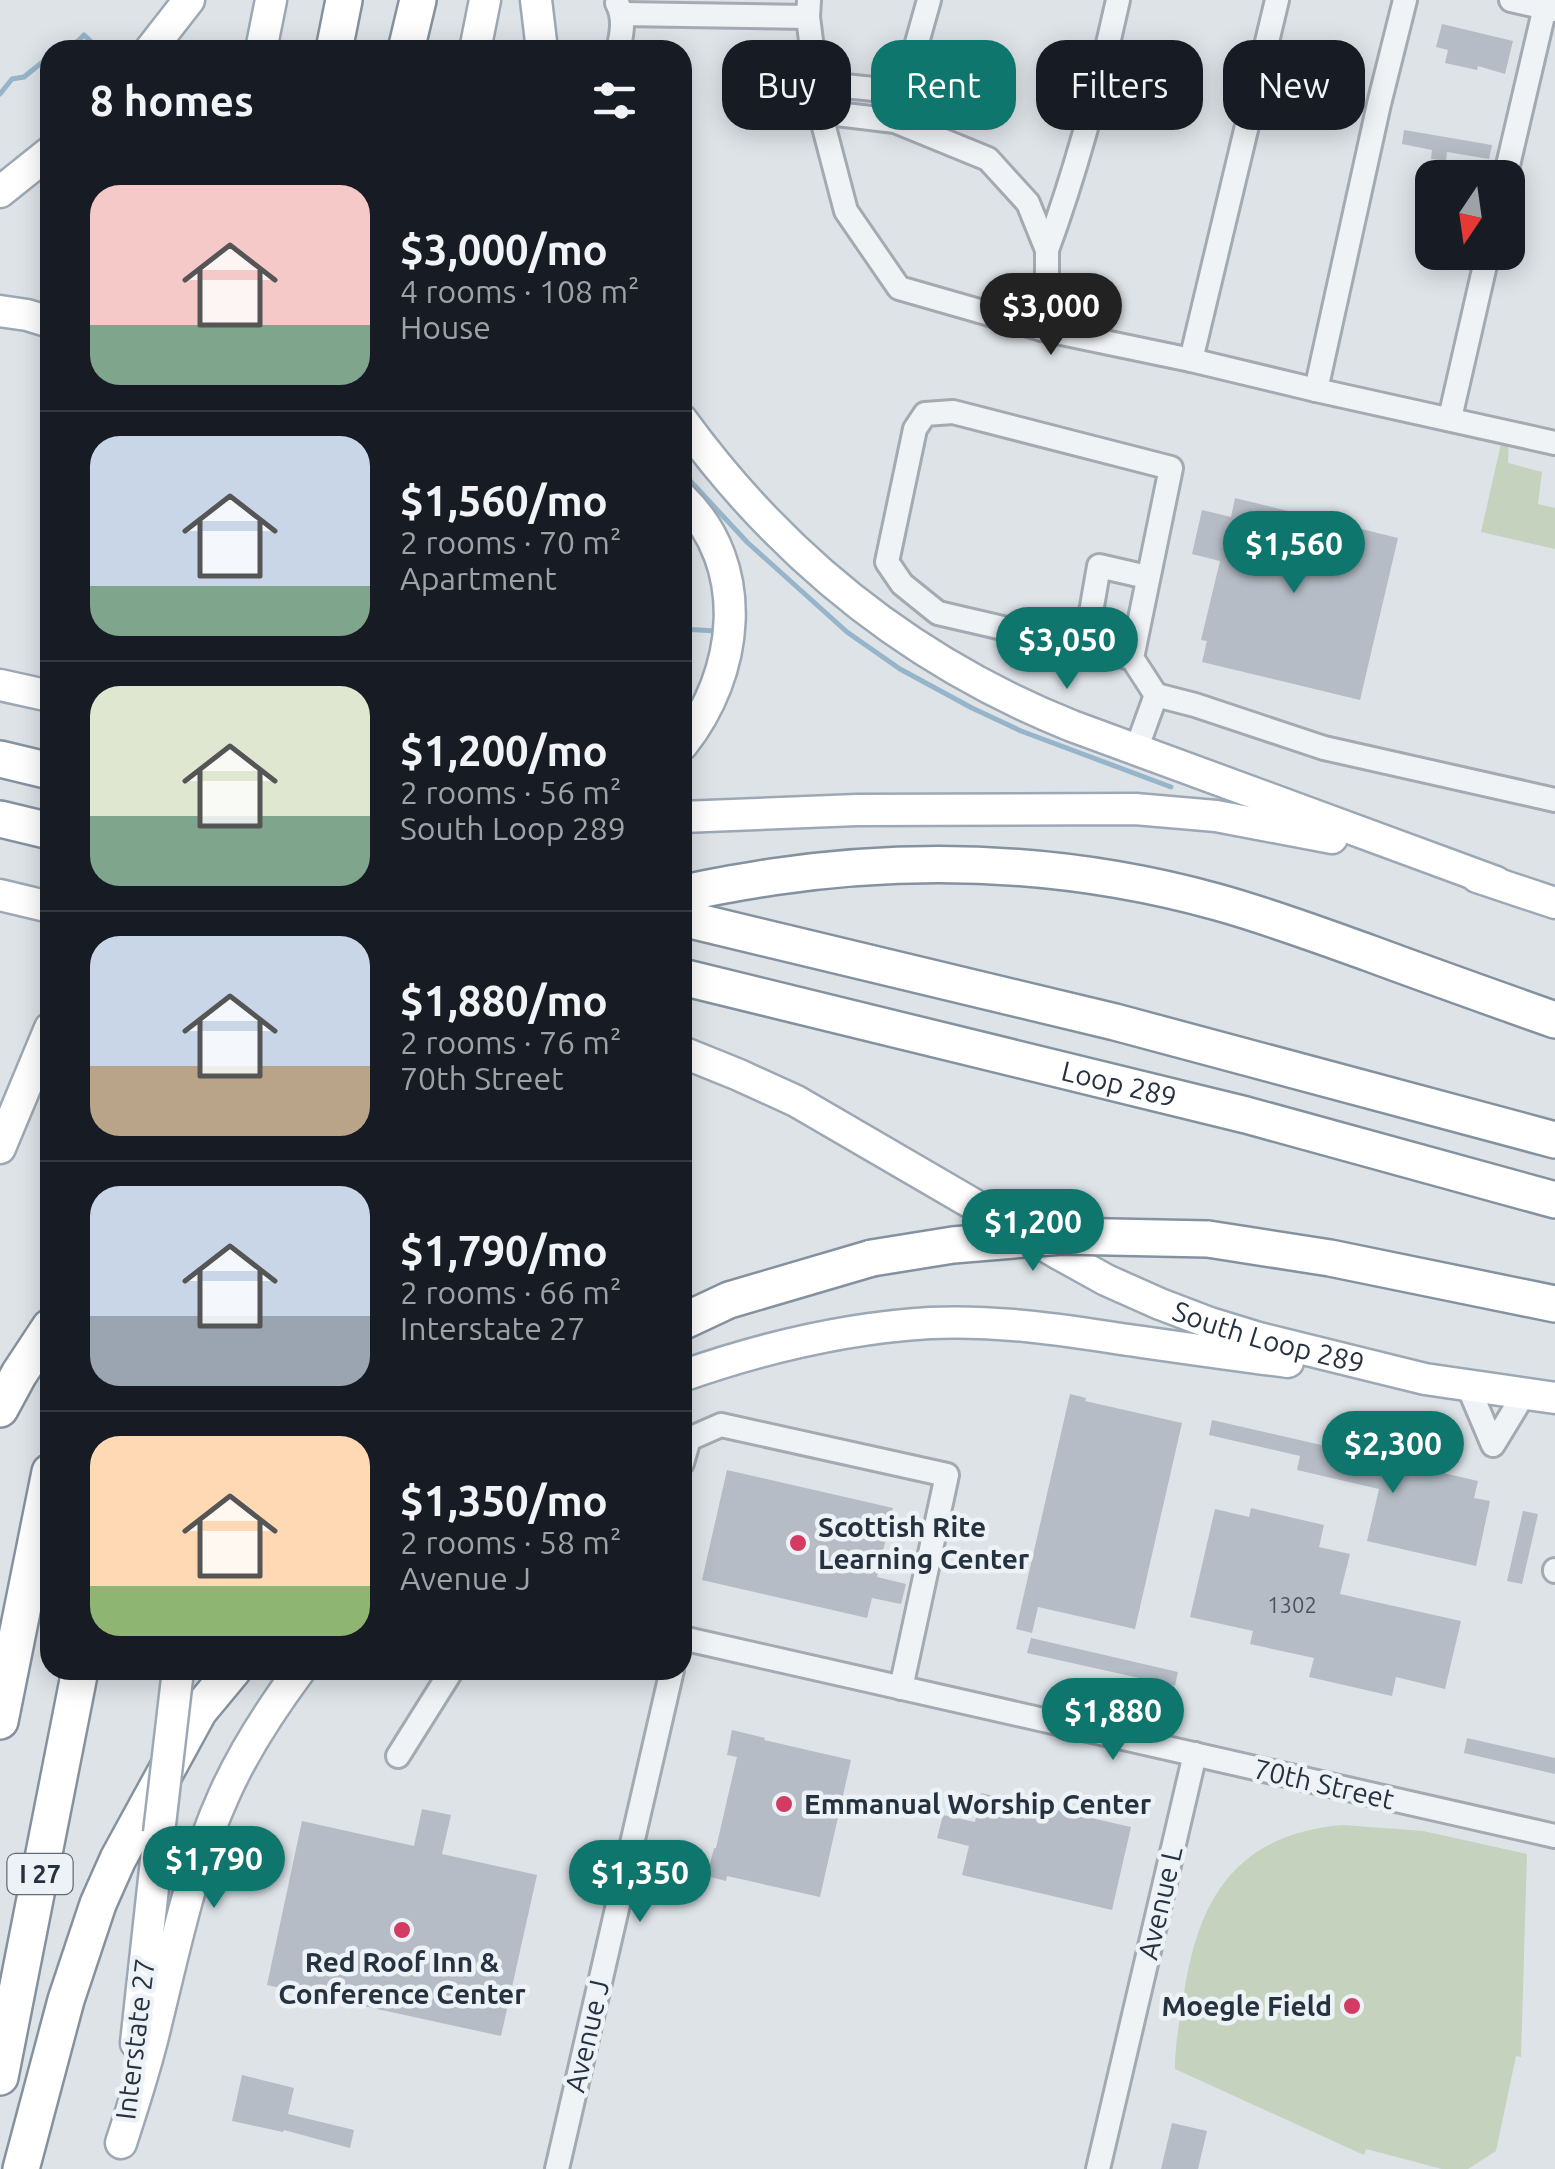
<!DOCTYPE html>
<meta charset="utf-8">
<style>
:root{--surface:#171b24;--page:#20242c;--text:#f1f3f6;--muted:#9ea1a6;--line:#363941;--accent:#0f766e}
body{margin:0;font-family:Ubuntu,sans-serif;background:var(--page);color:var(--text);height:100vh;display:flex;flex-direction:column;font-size:38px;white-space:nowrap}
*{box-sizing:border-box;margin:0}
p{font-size:32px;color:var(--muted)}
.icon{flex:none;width:55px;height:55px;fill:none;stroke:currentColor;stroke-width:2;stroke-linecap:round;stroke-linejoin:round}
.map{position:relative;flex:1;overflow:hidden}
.side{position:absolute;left:40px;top:40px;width:652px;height:1640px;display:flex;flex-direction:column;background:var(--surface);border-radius:30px;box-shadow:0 5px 25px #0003}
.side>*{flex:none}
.top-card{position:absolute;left:722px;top:40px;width:682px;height:90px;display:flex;gap:20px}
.needle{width:65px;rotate:193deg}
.buttons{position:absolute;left:1415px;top:160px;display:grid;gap:20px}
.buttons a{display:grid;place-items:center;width:110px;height:110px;border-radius:20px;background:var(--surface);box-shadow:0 5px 25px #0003;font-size:50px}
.price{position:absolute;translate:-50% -85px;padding:0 22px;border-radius:35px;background:var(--accent);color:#fff;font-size:32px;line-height:65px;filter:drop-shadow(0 2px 5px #0008)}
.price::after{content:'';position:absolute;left:50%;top:60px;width:30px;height:22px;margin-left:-15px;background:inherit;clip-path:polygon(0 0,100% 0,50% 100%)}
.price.selected{background:#222;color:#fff}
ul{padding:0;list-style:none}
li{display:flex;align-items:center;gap:30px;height:250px;padding:0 50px}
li+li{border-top:2px solid var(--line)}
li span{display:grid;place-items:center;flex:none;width:280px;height:200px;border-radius:30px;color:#555}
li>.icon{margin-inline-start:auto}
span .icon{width:120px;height:120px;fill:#fffc;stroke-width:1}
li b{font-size:42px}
h2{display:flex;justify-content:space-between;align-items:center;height:120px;padding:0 50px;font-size:42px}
.chip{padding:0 35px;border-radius:30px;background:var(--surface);box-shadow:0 5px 25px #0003;font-size:35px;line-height:90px}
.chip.selected{background:var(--accent);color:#fff}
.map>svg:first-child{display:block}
</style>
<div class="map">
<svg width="1555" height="2169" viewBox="0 0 1555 2169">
<rect width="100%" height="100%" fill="#dee3e8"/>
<g fill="#c5d2be">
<polygon points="1503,435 1509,436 1508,463 1542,472 1538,504 1555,508 1555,549 1481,532"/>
<path d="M1343,1825L1423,1831L1527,1854L1521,2057L1516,2056L1496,2151L1468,2169H1442L1366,2149L1364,2155L1175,2069C1175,2043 1180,2018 1184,1993C1199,1895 1238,1834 1343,1825Z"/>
</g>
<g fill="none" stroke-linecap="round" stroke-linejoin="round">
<g stroke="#96b5ca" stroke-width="5">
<polyline points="61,50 78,41 84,35 100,50"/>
<polyline points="0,94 12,79 24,77 50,56"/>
<polyline points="682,472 747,542 847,632 900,669 972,708 1021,731 1171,787"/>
<polyline points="682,629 716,631"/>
</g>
</g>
<g fill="#b5bcc5">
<polygon points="1442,24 1513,41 1505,74 1478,66 1477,70 1445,63 1448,50 1436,47"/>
<polygon points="1404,130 1492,145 1489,159 1447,152 1446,161 1431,159 1432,150 1402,144"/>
<polygon points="1235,498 1398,538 1360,700 1202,662 1207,641 1201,640 1220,561 1192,554 1202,510 1231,517"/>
<polygon points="1070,1394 1086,1398 1085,1401 1182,1423 1135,1629 1038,1607 1032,1633 1016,1629"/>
<polygon points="1212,1420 1478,1481 1474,1498 1490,1501 1476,1566 1367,1541 1379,1489 1297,1470 1300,1456 1209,1435"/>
<polygon points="727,1470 893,1508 877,1577 906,1584 901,1604 872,1598 867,1618 702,1580"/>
<polygon points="1251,1508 1324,1525 1319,1547 1350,1554 1340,1594 1461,1621 1445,1689 1396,1677 1392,1696 1309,1677 1314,1658 1250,1644 1253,1631 1190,1617 1215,1509 1249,1517"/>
<polygon points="1523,1511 1538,1514 1522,1584 1507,1581"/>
<polygon points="1031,1638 1178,1672 1175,1686 1027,1653"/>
<polygon points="732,1730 765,1738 764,1740 851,1760 820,1897 727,1876 726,1881 707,1876 714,1848 716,1848 737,1757 727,1755"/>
<polygon points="1467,1738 1555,1758 1555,1774 1464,1753"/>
<polygon points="981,1793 1131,1827 1112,1910 962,1875 969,1846 937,1838 943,1815 975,1822"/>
<polygon points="422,1809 451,1815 442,1854 537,1875 501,2036 267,1985 302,1821 414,1846"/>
<polygon points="242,2075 294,2088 288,2114 354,2130 350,2148 284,2130 283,2132 232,2121"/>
<polygon points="1172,2123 1207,2131 1198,2169 1161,2169"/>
</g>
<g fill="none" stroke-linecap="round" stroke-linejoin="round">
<g stroke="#a3aab2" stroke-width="28">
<g id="minor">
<polyline points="809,0 808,17 820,112 846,211 899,288 1042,329 1191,360 1316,390 1555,443"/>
<polyline points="1511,0 1555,10"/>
<path d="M617,3C625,18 622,34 618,50"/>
<polyline points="622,14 808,17"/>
<polyline points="815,83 903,92"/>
<polyline points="820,112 895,121 988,159 1028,203 1047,250 1047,272 1042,329"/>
<polyline points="895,121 929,0"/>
<polyline points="1505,178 1545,7"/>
<path d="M1047,250C1077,168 1099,86 1118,0"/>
<polyline points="1191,360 1277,0"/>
<polyline points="1316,390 1379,104 1405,0"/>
<polyline points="1450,418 1488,252"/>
<polyline points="1085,647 1099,566 1147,577"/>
<polyline points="1132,658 938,613 902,584 887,562 915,429 925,414 953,412 1171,468 1132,658 1156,695"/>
<polyline points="1136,750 1156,695 1195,705 1324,748 1555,800"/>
<polyline points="1468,1386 1493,1445 1524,1394"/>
<polyline points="682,1463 689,1439 721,1425 947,1475 901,1688"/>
<polyline points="1555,1570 1555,1571"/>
<polyline points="682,1638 1555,1836"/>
<polyline points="398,1756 452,1670"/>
<polyline points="557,2169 672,1670"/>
<polyline points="1098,2169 1195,1754"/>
</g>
</g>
<g stroke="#9ca8b4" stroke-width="35">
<g id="major">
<polyline points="536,0 542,50"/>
<polyline points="150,50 189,0"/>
<polyline points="261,50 271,0"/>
<polyline points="475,50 485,0"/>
<polyline points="0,192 50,152"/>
<polyline points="0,311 27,315 50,322"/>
<path d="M682,420C784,560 912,662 1072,726L1496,882"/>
<path d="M682,498C752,566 739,674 682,745"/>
<polyline points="0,685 50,696"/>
<polyline points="682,817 857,810 1135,809 1216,816 1332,838"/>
<polyline points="1477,877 1555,903"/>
<polyline points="0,895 50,907"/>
<path id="s1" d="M682,1052L739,1075L796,1101L1059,1254L1106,1280L1160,1304L1210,1323L1259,1338L1425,1379L1555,1398"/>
<polyline points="0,1148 50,1028"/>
<path d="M682,1376C762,1348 845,1328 930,1323C993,1320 1058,1329 1121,1339C1177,1347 1232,1355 1288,1362"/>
<polyline points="136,2043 159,1833"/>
<path d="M121,2143C134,2103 147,2064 156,2024C175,1947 191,1868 224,1795C244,1750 271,1709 300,1670"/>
</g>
</g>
<g stroke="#84929f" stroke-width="40">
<g id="highway">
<polyline points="334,50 344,0"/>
<polyline points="406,50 418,0"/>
<polyline points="0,759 50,771"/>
<polyline points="0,819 50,831"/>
<path d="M682,894C712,886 742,882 772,877C921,855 1072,862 1217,902C1268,916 1319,935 1369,953C1431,976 1493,998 1555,1020"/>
<polyline points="682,918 1115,1022 1555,1140"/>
<path id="s2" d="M682,977L1246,1115L1555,1200"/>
<polyline points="1208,1239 1330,1258 1555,1304"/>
<polyline points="682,1322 729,1300 872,1258"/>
<polyline points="0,1409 19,1374 50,1327"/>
<polyline points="0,1721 50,1472"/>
<polyline points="0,2077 80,1670"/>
<polyline points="21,2169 66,2000 98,1904 118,1859 199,1711 233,1670"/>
</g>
</g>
<use href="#minor" stroke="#f0f3f6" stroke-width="22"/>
<use href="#major" stroke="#fff" stroke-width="30"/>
<use href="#highway" stroke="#fff" stroke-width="35"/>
<g stroke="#9ca8b4" stroke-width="35" stroke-linecap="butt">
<polyline id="major-bridge" points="159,1833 178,1670"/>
</g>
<g stroke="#84929f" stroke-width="40" stroke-linecap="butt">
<polyline id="highway-bridge" points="872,1258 953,1245 1062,1236 1208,1239"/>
</g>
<use href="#major-bridge" stroke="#fff" stroke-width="30"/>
<use href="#highway-bridge" stroke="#fff" stroke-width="35"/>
</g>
<g fill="#d43b62" stroke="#edf2f6" stroke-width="4">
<circle cx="798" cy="1543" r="10"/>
<circle cx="784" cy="1804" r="10"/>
<circle cx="402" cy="1930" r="10"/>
<circle cx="1352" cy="2006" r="10"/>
</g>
<g text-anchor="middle" stroke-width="9" stroke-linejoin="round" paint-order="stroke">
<g font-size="22" fill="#4a5461">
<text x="1292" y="1613">1302</text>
</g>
<rect fill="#edf2f6" stroke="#626c77" stroke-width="2.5" x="7.5" y="1854" width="65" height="40" rx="8"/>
<g font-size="25" font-weight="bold" fill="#263240">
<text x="40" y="1883">I 27</text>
</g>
<g font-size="28" fill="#263240" stroke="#edf2f6">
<text dy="10" stroke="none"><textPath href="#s2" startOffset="450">Loop 289</textPath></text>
<text dy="10" stroke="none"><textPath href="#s1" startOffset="655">South Loop 289</textPath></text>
<text transform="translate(1324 1784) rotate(13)" y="10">70th Street</text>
<text transform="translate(1160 1903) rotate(-77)" y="10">Avenue L</text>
<text transform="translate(587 2036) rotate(-77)" y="10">Avenue J</text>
<text transform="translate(135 2039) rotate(-83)" y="10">Interstate 27</text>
</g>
<g font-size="28" font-weight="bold" fill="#263240" stroke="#edf2f6" text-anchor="start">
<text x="818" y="1537">Scottish Rite<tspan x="818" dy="32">Learning Center</tspan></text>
<text x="804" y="1814">Emmanual Worship Center</text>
<text x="402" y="1972" text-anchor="middle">Red Roof Inn &amp;<tspan x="402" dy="32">Conference Center</tspan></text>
<text x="1332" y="2016" text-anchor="end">Moegle Field</text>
</g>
</g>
</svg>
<div class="buttons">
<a><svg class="needle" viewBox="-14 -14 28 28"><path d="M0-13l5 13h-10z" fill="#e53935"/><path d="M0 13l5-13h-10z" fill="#9ea1a6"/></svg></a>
</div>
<b class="price selected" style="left:1051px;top:358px">$3,000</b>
<b class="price" style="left:1294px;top:596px">$1,560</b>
<b class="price" style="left:1067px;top:692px">$3,050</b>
<b class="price" style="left:1033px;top:1274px">$1,200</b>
<b class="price" style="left:1393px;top:1496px">$2,300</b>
<b class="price" style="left:1113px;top:1763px">$1,880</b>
<b class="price" style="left:214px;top:1911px">$1,790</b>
<b class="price" style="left:640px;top:1925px">$1,350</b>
<div class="top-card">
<a class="chip">Buy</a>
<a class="chip selected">Rent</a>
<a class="chip">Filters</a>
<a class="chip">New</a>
</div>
<section class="side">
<h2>8 homes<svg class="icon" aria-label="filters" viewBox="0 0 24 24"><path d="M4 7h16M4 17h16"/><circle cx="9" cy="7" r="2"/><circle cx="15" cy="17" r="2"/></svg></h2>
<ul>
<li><span style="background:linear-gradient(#f6c9c9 70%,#7fa58c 0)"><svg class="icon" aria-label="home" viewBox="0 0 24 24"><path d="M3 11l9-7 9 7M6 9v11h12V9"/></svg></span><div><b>$3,000/mo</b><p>4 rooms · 108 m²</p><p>House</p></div></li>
<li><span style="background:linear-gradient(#c9d6e8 75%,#7fa58c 0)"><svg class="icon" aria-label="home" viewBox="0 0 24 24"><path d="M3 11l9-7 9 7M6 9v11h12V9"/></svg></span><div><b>$1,560/mo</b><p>2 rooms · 70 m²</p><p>Apartment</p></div></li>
<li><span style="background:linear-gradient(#dfe7d0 65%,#7fa58c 0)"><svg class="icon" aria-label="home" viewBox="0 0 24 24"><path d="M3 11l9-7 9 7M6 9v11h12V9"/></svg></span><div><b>$1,200/mo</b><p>2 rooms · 56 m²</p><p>South Loop 289</p></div></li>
<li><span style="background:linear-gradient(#c9d6e8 65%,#b9a48a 0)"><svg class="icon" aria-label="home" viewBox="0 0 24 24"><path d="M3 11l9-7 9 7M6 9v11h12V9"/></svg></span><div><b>$1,880/mo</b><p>2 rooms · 76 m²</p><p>70th Street</p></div></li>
<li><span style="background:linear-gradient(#c9d6e8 65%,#9aa5b1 0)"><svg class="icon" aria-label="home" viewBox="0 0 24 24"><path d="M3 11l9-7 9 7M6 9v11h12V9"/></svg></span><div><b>$1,790/mo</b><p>2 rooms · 66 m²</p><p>Interstate 27</p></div></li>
<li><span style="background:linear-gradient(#ffd9b3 75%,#8fb573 0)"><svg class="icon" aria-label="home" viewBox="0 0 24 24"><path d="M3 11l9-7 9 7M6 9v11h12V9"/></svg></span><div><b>$1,350/mo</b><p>2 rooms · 58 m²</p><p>Avenue J</p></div></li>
</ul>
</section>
</div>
